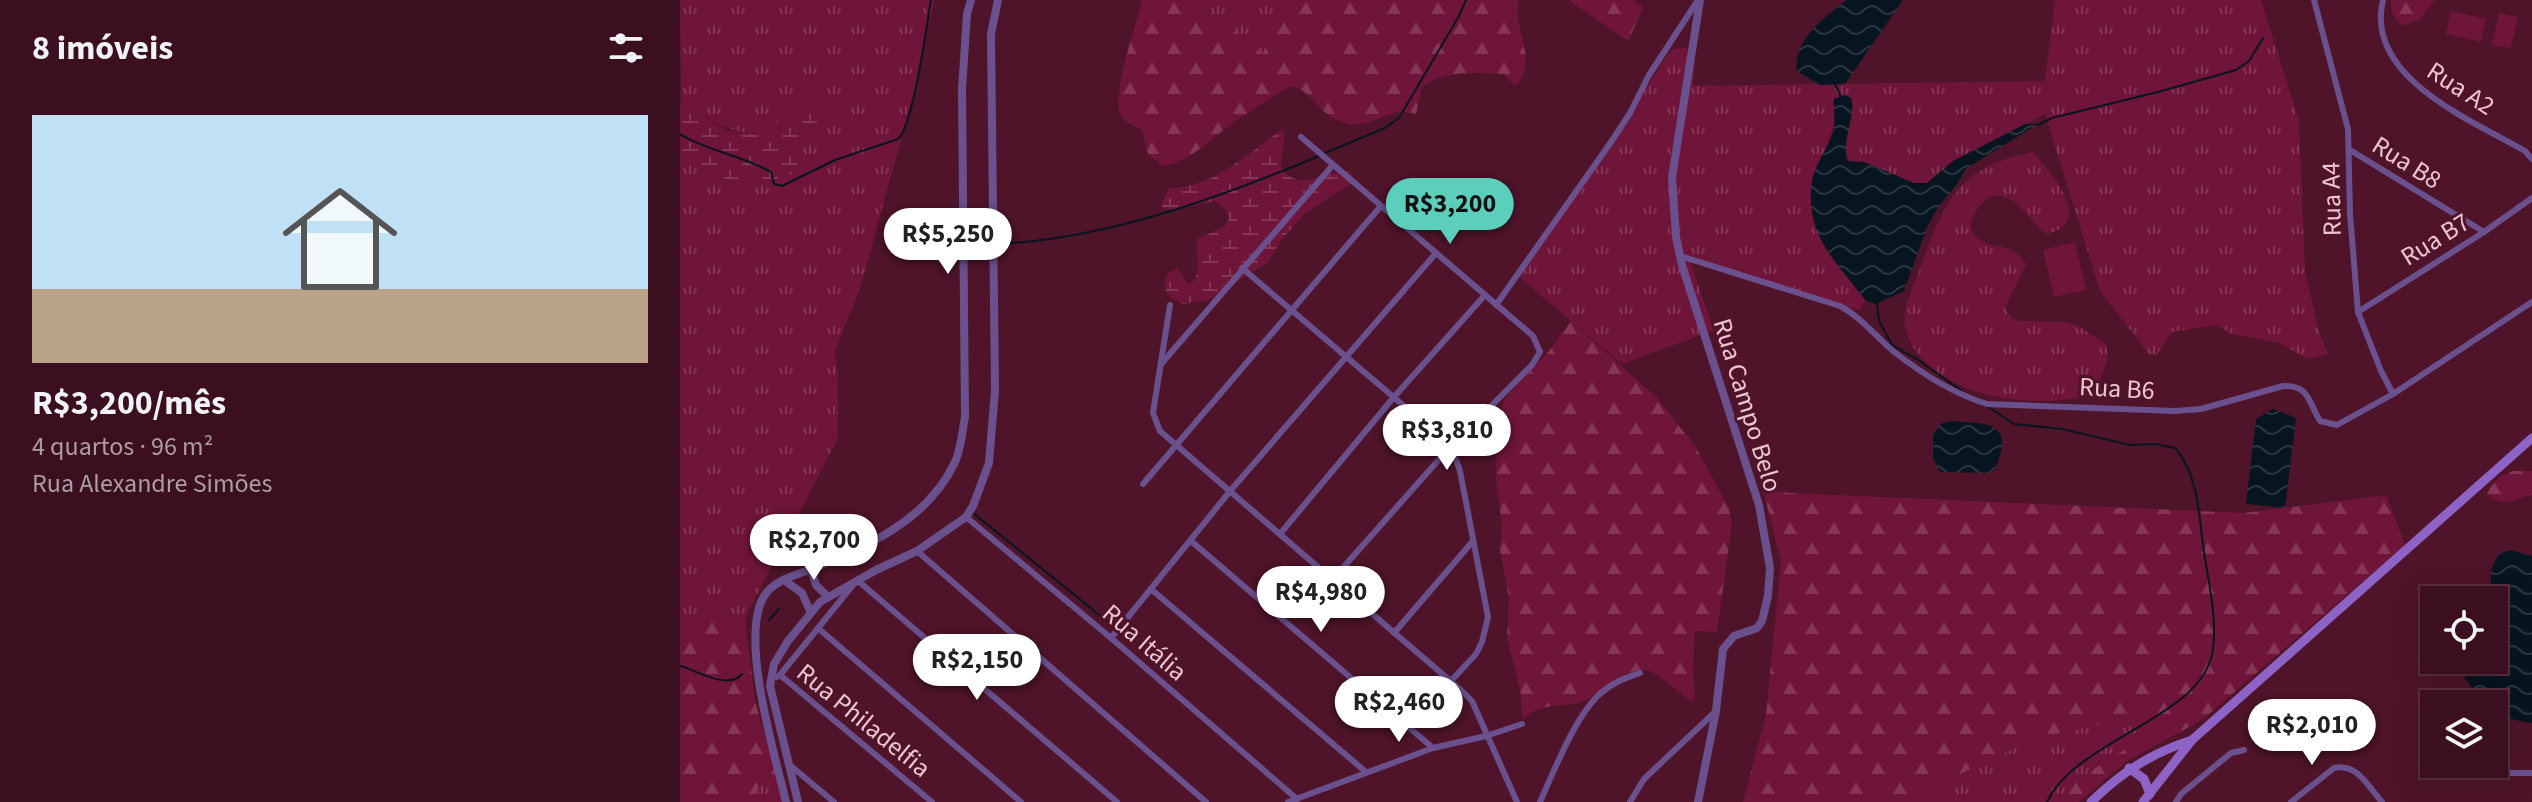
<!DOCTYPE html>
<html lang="pt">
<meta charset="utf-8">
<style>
:root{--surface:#3b0f20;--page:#461d2d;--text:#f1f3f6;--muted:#ac9ca5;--line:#542f3e;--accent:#5bcebc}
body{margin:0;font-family:"Source Sans 3",sans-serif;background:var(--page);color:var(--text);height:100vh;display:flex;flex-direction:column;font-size:30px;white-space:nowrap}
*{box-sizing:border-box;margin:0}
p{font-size:26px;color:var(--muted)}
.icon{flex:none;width:44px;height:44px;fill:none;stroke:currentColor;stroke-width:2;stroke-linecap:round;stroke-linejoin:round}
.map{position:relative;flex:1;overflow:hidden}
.drawer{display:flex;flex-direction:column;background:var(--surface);width:680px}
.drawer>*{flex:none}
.fabs{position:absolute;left:1740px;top:586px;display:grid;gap:16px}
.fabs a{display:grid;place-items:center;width:88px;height:88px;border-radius:0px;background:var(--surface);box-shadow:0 8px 32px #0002,0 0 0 2px var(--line);font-size:40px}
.price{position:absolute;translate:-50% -68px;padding:0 18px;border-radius:28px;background:#fff;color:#222;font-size:26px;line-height:52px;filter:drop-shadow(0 2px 4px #0008)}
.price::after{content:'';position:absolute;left:50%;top:48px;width:24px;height:18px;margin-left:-12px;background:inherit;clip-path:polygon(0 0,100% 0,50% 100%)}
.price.selected{background:var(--accent);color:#111}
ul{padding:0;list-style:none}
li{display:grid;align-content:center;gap:16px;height:424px;padding:0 32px}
li span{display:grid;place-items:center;height:248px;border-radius:0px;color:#555}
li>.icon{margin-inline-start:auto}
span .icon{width:144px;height:144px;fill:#fffc;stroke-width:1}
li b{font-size:34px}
h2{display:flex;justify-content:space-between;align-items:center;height:96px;padding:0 32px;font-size:34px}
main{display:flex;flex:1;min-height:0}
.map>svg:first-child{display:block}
</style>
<main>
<section class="drawer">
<h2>8 imóveis<svg class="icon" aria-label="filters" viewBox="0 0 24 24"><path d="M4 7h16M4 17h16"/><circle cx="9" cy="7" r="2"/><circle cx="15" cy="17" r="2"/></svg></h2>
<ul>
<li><span style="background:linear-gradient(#bfe0f5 70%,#b9a48a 0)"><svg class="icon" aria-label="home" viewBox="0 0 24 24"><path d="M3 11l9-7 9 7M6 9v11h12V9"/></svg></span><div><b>R$3,200/mês</b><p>4 quartos · 96 m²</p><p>Rua Alexandre Simões</p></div></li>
</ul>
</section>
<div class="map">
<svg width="1852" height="802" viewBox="0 0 1852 802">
<defs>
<pattern id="grass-tufts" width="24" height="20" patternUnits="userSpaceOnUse" patternTransform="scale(2)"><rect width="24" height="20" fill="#70153a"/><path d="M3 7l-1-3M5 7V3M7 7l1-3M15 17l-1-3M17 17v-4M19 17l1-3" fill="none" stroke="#853655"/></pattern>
<pattern id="forest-firs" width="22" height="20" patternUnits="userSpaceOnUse" patternTransform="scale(2)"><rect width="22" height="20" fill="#70153a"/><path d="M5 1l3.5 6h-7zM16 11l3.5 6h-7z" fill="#853655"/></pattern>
<pattern id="wetland-marsh" width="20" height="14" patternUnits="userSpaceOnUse" patternTransform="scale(2)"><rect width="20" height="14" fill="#70153a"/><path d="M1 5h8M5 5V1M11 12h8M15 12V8" fill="none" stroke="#853655"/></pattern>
<pattern id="water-waves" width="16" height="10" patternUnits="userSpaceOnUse" patternTransform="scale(2)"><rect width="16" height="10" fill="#061520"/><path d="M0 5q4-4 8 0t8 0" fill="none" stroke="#2b363f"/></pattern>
</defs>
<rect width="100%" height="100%" fill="#4f142a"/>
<g fill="url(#grass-tufts)">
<path d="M0,0H254L236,85L180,289L155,350L158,380V438L65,618L61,612L30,621L0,625V152L56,185L123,142L127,105C73,150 55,133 1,104Z"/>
<path d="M523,0H619V11C601,19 588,36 584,55L535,16Z"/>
<path d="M1375,0H1581L1619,121L1625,271L1639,332L1648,354L1628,359L1600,343L1552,334L1536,325L1492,332L1476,356L1469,354L1420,291L1365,114L1274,161L1247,183H1234L1192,165L1168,161C1161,144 1170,121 1173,103H1153C1160,132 1140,151 1133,179C1125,213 1166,274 1186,301L1179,310L1009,259L1034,330L942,364L838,276L922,157L987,55L994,49L1006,48L1015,58L1013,86L1365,81Z"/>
<path d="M1353,152C1369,171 1417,222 1367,234C1343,218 1346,199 1313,195C1294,206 1278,232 1306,243C1315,247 1324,246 1331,250C1338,254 1341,258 1346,264L1325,308L1332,318L1339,321L1385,322L1398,326L1426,344L1428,356L1417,392C1362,414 1243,397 1226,330C1220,310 1233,289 1239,271C1265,203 1275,168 1353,152Z"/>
<polygon points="1444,713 1480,724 1376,802 1246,802 1251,788 1353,739 1425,723"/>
<polygon points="97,778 104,802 69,802 75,795 79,786"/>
</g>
<g fill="url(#forest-firs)">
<path d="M462,0H523L535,16L583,54C590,32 597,21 619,11V0H839C831,29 861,61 835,86L823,74C796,74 765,69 742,87L736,114C709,106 698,125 674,124C640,123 636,91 611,86C589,99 567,113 546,128C524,145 510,161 482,166L468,154L462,130C455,126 446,122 441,116C430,100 457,21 462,0Z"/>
<polygon points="888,0 953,0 963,8 948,41"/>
<path d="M1711,0H1754V1L1739,20L1722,26C1715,18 1709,11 1711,0Z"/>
<path d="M891,321L976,397L1015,446L1049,508L1052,523L1037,632L1015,631L1013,665L1015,700L1011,701C999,693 977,671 966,670C939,668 923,697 900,702C877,708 861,702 842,720L841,695L827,637L829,599L820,549L822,525L816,480L817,419L826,397L869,351Z"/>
<path d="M1834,471H1852V495C1834,499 1822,510 1807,493C1814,480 1820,475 1834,471Z"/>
<path d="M1083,489L1110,493L1564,513L1706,495L1725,545L1522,720L1447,761L1399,802H1376C1403,768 1449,753 1479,724L1444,713L1425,723L1353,739L1251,788L1246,802H1063L1086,715L1101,562Z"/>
<polygon points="62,612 65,618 75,701 97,778 79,786 75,795 69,802 0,802 0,625 30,621"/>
</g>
<g fill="url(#wetland-marsh)">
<path d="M135,102C145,120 130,136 117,147L121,166L93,182L56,185L0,152V103L48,131L74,134Z"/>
<path d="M602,129C611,145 588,168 613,178C631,186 650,170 669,171L673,176V182L624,214L600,242L588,262L528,300L503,304L492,298L487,293L484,283L488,273L497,268L508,284L515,280L518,268L517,239L544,227L549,219L546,210L535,201L491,210L483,208L481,205L489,188C530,190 571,152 602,129Z"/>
</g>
<g fill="#70153a">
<polygon points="1771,11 1806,19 1801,42 1766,34"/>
<polygon points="1819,13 1838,17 1831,48 1812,45"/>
<polygon points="1395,242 1406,290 1374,297 1363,250"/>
</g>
<g fill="url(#water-waves)">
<path d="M1167,0H1223L1165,84L1140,85L1117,71C1113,39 1145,17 1167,0Z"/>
<path d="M1165,95L1171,98C1177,118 1160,140 1168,161L1184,162L1234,183H1247L1273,161L1345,124H1358L1287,168L1283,173L1278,183L1259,206L1248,225L1224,291L1196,304L1186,301C1157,262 1124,236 1132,181C1135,163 1149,148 1154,130C1156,119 1153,110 1154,99Z"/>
<polygon points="1593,409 1616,418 1605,508 1566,504 1576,419"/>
<path d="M1272,421C1308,424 1336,421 1315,470L1308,473L1260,472L1253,458V435L1262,423Z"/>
<path d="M1830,550L1852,556V723C1838,721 1825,718 1814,711V704H1810L1803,692L1792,688L1776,667L1781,660H1814V621L1819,611C1813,586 1804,578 1819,554Z"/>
</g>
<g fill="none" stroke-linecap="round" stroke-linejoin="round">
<g stroke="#061520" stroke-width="2">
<polyline points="1155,84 1161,97"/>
<polyline points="1358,125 1372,118 1478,92 1556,70 1569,61 1583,38"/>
<path d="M0,134C27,151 61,155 91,172L94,184L102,186L155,160L218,139C233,127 247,24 251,0"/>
<polyline points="645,153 705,128 719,118 779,16 786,0"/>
<polyline points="297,242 308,244"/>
<path d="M315,244C423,240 539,198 639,156"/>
<polyline points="1197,303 1199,321 1212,345 1240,361 1282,391"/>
<path d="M1308,407L1334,424L1382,429L1450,445L1475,444L1495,448C1519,474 1519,520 1524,552C1529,585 1537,617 1533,649C1525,718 1397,738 1367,802"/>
<polyline points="292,512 434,627"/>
<polyline points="89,620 99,609"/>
<path d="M0,666C17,670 47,691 62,674"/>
</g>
<g stroke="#6a518e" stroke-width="6">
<polyline points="1634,0 1668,129 1670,214 1678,312 1701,371 1713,394"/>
<path d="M1703,0C1684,77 1791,120 1845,151L1852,159"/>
<polyline points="621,137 853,336 860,352 852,365 771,446 652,580"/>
<polyline points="1670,150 1804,232"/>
<path d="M1000,256L1160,306C1181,317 1194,335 1213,351C1241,373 1274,394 1307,404L1495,411L1521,409L1603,386C1630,385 1628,402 1640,421L1657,425L1713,394L1852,302"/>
<polyline points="562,268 771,446 780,471 808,617 802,642 796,654 770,682"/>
<polyline points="490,305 473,413 480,431 782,691 792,701 837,802"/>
<polyline points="816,305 931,142 950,113 969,75 1018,0"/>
<polyline points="1678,312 1804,232 1852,198"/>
<polyline points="482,363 652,166"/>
<polyline points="463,484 700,207"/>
<polyline points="286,517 431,638 617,799"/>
<polyline points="600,534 714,397 805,295"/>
<polyline points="511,541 753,748"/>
<polyline points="237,551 526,802"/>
<polyline points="472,590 686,772"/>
<polyline points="139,629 341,802"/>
<polyline points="714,633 793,541"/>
<polyline points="431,638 551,490 756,253"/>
<polyline points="100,675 177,580 437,802"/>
<polyline points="97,677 100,675 252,802"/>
<polyline points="1799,764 1830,773 1852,773"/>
<polyline points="111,766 154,802"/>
<polyline points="608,802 753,748 806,736 842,724"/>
<path d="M860,802C874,771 896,714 921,693C933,682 946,678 960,673"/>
<polyline points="950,802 964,779 1036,711"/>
<polyline points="1496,802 1501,794 1551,753 1564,750"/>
<path d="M1611,802L1654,768C1678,763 1688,787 1702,802"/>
</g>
<g stroke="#6a518e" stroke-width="8">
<polyline points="131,569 136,585 148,597"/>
<polyline points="104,580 122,593 130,611"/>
<path d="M106,802C95,755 60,641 83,598C92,581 113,576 129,570C185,547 246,522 274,464C281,451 282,432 285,417L282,89L287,14L291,0"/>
<polyline points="118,802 90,686 94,664 108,641 140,602 196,570 237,551 286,517 293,506 309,463 315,390 311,34 318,0"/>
<polyline points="1018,802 1036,711 1043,649 1054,636 1077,628 1082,621 1088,596 1090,568 1079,505 1002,265 996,237 992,177 1020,0"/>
</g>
<g stroke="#8d63c5" stroke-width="9">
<polyline points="1449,768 1464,779 1470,794"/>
<path d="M1411,802C1441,773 1471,753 1512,740"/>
<polyline points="1463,802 1512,740 1852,438"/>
</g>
</g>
<g text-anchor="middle" stroke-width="6" stroke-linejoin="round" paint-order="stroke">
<g font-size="26" fill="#edc6d0" stroke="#4f142a">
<text transform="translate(1781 88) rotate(33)" y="9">Rua A2</text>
<text transform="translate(1727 162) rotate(32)" y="9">Rua B8</text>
<text transform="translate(1651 199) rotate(-91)" y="9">Rua A4</text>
<text transform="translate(1755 239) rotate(-32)" y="9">Rua B7</text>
<text transform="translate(1437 388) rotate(3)" y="9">Rua B6</text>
<text transform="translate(1068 405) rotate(73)" y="9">Rua Campo Belo</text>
<text transform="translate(465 642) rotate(41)" y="9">Rua Itália</text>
<text transform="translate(184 720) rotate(39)" y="9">Rua Philadelfia</text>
</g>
</g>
</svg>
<div class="fabs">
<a><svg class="icon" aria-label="locate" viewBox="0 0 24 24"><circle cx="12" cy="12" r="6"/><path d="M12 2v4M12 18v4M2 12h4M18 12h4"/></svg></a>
<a><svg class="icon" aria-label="layers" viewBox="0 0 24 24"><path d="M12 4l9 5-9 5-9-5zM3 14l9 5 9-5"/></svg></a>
</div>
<b class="price selected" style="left:770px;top:246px">R$3,200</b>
<b class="price" style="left:268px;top:276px">R$5,250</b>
<b class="price" style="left:767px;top:472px">R$3,810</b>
<b class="price" style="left:134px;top:582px">R$2,700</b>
<b class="price" style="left:641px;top:634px">R$4,980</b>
<b class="price" style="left:297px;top:702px">R$2,150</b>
<b class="price" style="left:719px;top:744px">R$2,460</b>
<b class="price" style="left:1632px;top:767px">R$2,010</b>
</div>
</main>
